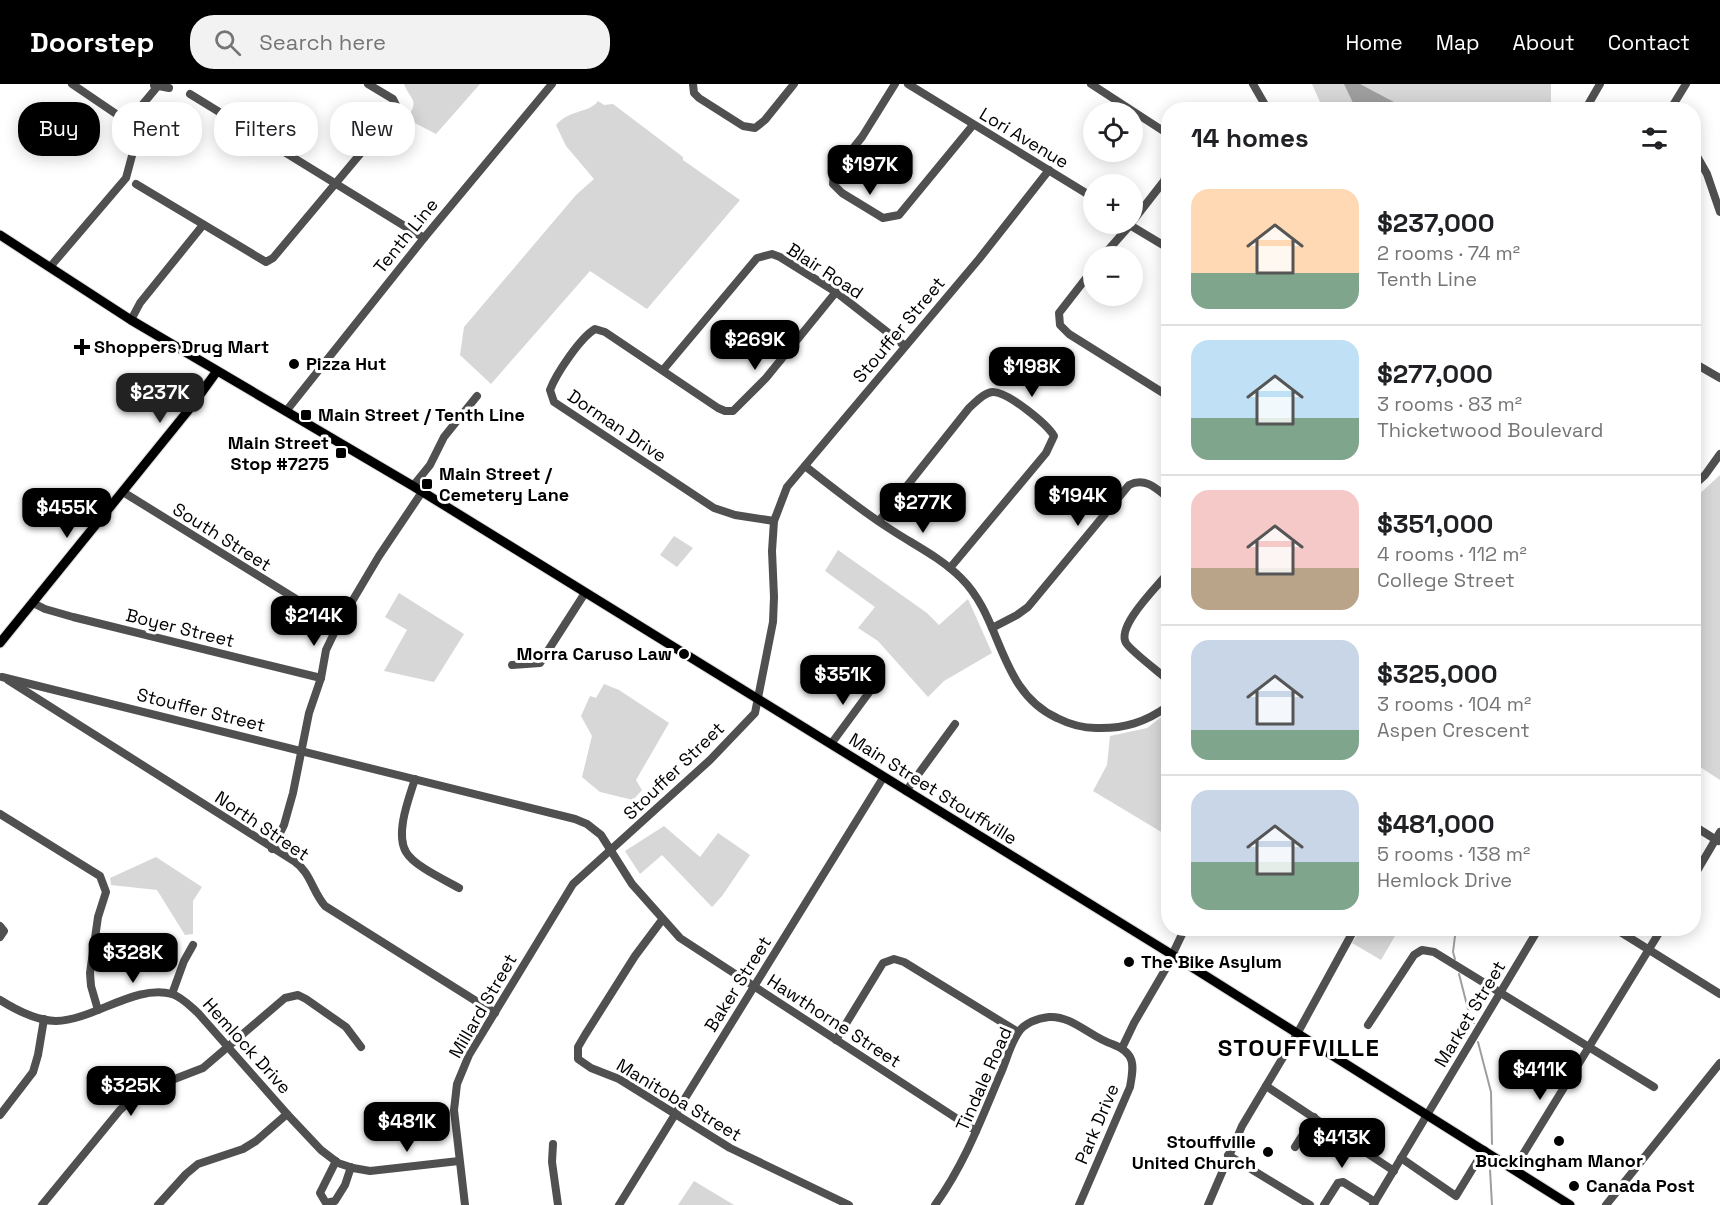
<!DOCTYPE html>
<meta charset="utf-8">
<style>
:root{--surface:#fff;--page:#f2f2f2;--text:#202124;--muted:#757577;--line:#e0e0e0;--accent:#000}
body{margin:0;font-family:"Space Grotesk",sans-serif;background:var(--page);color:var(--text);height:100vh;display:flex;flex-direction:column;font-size:22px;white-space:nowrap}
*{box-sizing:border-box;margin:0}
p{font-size:20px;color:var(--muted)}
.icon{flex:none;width:33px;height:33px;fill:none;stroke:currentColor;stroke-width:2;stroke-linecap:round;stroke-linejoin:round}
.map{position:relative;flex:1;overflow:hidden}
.drawer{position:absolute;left:1161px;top:18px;width:540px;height:834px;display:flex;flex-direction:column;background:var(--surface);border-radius:24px;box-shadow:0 3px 15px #0003}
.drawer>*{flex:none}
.guide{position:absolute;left:18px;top:18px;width:570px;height:54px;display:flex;gap:12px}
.fabs{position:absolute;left:1083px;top:18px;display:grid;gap:12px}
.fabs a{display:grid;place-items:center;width:60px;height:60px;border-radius:50%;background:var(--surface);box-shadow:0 3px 15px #0003;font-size:30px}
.price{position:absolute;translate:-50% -51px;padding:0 14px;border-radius:12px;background:var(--accent);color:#fff;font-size:20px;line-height:39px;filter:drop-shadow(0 2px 3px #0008)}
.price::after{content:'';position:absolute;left:50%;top:36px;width:18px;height:14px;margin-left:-9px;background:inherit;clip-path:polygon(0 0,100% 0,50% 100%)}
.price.active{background:#222;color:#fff}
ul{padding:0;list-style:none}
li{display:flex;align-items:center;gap:18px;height:150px;padding:0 30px}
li+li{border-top:2px solid var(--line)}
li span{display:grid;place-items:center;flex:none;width:168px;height:120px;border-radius:18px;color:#555}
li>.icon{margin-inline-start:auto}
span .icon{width:72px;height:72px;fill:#fffc;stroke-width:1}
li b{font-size:26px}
h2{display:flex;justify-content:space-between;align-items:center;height:72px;padding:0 30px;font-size:26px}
.chip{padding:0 21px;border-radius:24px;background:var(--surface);box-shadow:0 3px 15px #0003;font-size:21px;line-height:54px}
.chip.active{background:var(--accent);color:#fff}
header{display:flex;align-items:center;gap:36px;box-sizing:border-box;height:84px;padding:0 30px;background:var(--accent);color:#fff}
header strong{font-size:28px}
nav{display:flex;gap:33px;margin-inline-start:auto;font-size:21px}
.search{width:420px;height:54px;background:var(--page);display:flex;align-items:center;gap:15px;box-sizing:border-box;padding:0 21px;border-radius:24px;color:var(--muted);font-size:22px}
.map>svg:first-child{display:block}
</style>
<header>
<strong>Doorstep</strong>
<div class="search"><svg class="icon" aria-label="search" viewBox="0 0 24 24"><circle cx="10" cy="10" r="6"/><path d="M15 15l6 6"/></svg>Search here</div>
<nav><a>Home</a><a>Map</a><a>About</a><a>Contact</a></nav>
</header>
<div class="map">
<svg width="1720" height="1121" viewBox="0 0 1720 1121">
<rect width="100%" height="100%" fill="#fff"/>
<g fill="#d7d7d7">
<path d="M404,0H480L436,50L407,35C420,14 411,18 404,0Z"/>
<polygon points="1312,0 1551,0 1551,25 1323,25"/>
<path d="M598,17L604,21L613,20L683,73V76L740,116L647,225L590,187L491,300L460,271L464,243L576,111L594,95L566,62L556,41C570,25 590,29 598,17Z"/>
<polygon points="1720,391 1720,696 1694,679 1694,415"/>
<polygon points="674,452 693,464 677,483 660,471"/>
<polygon points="838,466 927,529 939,541 968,515 992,569 944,597 928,613 878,557 858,544 875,523 825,487"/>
<polygon points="399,509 464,550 434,598 384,587 407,546 385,533"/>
<polygon points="604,600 619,606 669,639 636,696 642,706 633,716 600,708 582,693 592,652 581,632 590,612 596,614"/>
<polygon points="1168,628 1168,752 1093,707 1107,681 1110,652 1147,644"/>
<polygon points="664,742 700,773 718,749 750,771 722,812 712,823 662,771 640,790 625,767"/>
<polygon points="156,773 202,803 193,817 193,850 185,851 157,806 111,801 110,794"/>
<polygon points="1361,845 1361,844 1399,845 1381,876 1352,859"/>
<polygon points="694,1097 734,1121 678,1121"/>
</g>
<polygon fill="#9e9e9e" points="1344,0 1360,0 1407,25 1356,25"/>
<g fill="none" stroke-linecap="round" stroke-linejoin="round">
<g stroke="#9e9e9e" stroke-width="2">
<polyline points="1455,875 1453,868 1456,844"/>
<polyline points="1459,890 1469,929 1474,939"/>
<polyline points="1478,958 1491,1008 1492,1060"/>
<polyline points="1490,1085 1492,1121"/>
</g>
<g stroke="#dbdbdb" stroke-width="11">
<g id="major">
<polyline points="0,151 131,236 413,402 1171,870 1570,1121"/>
<polyline points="0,559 191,323 217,287"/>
</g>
</g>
<g stroke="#505050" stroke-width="8">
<polyline points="693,0 694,9 699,14 743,42 755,44 765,36 794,0"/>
<polyline points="895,0 862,53 834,88 833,100 842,109 883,134 899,131 973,41"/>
<polyline points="908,0 1094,114"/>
<polyline points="1091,0 1168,50"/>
<polyline points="1253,0 1268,26"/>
<polyline points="154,1 169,4"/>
<polyline points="190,10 424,154"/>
<polyline points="1585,26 1600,0"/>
<polyline points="1670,26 1686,0"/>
<polyline points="128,38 157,3"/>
<polyline points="1694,67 1707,90 1720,128"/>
<polyline points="136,100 266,178 273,174 392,32 396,21 393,15 368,0"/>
<polyline points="1132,138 1164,97 1168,84"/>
<polyline points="1128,140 1168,164"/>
<polyline points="1103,172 1131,140"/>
<polyline points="50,183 126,94 133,68 128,38 72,0"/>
<polyline points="1094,184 1059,229 1060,241 1069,250 1168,312"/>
<polyline points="131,236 140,219 203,141"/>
<polyline points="1694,279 1720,294"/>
<polyline points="663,286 757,174 772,170 780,173 836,208 905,262"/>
<polyline points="287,326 424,154 552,0"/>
<path d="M805,382C834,405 859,425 890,445C914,461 940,473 961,494C1003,535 998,607 1057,634C1069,640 1082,644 1096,644C1124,645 1146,638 1168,622"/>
<polyline points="1694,401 1705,391 1720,370"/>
<polyline points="413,402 430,381 444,353 477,312"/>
<polyline points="123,408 338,541"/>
<path d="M774,437L735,431L714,424L554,318L550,306C556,290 580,254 595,245L605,248L718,324L725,327H733L766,294L836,208"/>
<path d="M879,437L969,324C975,319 984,308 993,308C1008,308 1047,340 1054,352L1046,369L950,484"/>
<path d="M1168,489C1158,502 1116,542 1126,559C1131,567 1159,588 1168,596"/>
<polyline points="33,519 45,525 73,533 321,594"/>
<path d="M992,544L1017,531L1028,523L1129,401C1145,393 1156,404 1168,414"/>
<polyline points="512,581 540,579 585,509"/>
<polyline points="2,593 575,735 587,740 601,751 632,800 680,854 976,1047"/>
<path d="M8,596L294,777C311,789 312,807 325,822L495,929"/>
<polyline points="831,660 876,599"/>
<path d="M415,695C409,714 395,749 406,768C414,782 445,796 459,804"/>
<polyline points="906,707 955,640"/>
<polyline points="0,730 100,792 106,808 98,833 90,889 91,902 98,926"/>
<polyline points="1694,742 1718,757"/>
<polyline points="272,765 284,741 293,709 309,629 321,594 326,566 338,541 379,472 422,408"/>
<polyline points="1694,792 1720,748"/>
<polyline points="662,836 635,872 585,951 578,963 578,975 591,984 619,995 730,1064 849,1121"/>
<polyline points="0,842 4,847 0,853"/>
<polyline points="1614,844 1720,910"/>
<polyline points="172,910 184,877 193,861"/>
<path d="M0,916C16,926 36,937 56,937C94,936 135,900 172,910C182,913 190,922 198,929L287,1030L321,1066L338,1079L353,1084L370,1087L459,1077"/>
<polyline points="1368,941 1414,871 1422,866 1434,868 1654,1003"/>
<polyline points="836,956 883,879 894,875 904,878 1018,948"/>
<polyline points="1122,964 1134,939 1165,886 1185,844"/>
<polyline points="1266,1002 1394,1087"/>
<polyline points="0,1031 33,988 38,971 44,935"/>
<polyline points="553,1060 552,1078 558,1121"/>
<polyline points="1295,1063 1314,1033"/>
<polyline points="1228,1071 1310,1121"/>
<polyline points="1401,1074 1456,1112 1484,1066"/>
<polyline points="336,1077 320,1109 326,1119 335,1117 345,1101 351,1083"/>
<polyline points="1514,1085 1662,844"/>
<polyline points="42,1121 120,1026 133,1014 146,1006 203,984 285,914 298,911 306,915 346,943 361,963"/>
<polyline points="158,1121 186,1090 198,1080 243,1065 256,1057 287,1030"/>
<polyline points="465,1121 454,1026 457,1000 469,971 573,800 710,676 755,629 773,538 774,513 772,467 774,437 787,403 979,175 1049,86"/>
<polyline points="619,1121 883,694"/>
<path d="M935,1121C964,1081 981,1036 1000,991C1006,978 1010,961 1018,949C1024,939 1038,934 1049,933C1071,931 1092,954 1112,960C1136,969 1134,981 1130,1003L1079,1121"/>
<polyline points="1208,1121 1242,1042 1297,950 1355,844"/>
<polyline points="1324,1121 1338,1099 1343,1098 1375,1118"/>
<polyline points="1373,1121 1539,844"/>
<polyline points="1606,1121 1720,979"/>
</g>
<use href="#major" stroke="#000" stroke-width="9"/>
</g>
<g fill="#000" stroke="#fff" stroke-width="2">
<path d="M79 254h6v6h6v6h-6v6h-6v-6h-6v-6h6z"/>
<circle cx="294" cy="280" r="6"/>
<rect x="300" y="325" width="12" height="12" rx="3"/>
<rect x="335" y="363" width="12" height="12" rx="3"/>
<rect x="421" y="394" width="12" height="12" rx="3"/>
<circle cx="684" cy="570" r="6"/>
<circle cx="1129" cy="878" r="6"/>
<circle cx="1559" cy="1057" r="6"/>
<circle cx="1268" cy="1068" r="6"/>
<circle cx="1574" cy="1102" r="6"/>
</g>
<g text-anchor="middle" stroke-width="6" stroke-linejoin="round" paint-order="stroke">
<g font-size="18" fill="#000" stroke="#fff">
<text transform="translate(1024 54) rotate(31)" y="6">Lori Avenue</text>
<text transform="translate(406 152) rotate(-51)" y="6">Tenth Line</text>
<text transform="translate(825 187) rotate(33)" y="6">Blair Road</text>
<text transform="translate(899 246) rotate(-50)" y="6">Stouffer Street</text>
<text transform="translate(617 342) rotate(34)" y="6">Dorman Drive</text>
<text transform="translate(222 453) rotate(32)" y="6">South Street</text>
<text transform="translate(180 544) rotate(14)" y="6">Boyer Street</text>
<text transform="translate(201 626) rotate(14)" y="6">Stouffer Street</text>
<text transform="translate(674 687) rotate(-44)" y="6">Stouffer Street</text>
<text transform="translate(933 705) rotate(32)" y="6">Main Street Stouffville</text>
<text transform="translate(262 742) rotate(34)" y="6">North Street</text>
<text transform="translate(738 900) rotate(-58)" y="6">Baker Street</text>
<text transform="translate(483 922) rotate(-60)" y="6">Millard Street</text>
<text transform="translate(1470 930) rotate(-59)" y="6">Market Street</text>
<text transform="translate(834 937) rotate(33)" y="6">Hawthorne Street</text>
<text transform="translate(247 962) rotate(48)" y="6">Hemlock Drive</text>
<text transform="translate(984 995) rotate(-66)" y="6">Tindale Road</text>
<text transform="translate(679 1016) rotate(31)" y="6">Manitoba Street</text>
<text transform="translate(1097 1040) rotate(-67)" y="6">Park Drive</text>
</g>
<g font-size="18" font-weight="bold" fill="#000" stroke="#fff" text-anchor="start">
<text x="94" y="269">Shoppers Drug Mart</text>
<text x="306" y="286">Pizza Hut</text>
<text x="318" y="337">Main Street / Tenth Line</text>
<text x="329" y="365" text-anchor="end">Main Street<tspan x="329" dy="21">Stop #7275</tspan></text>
<text x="439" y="396">Main Street /<tspan x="439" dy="21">Cemetery Lane</tspan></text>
<text x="672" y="576" text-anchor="end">Morra Caruso Law</text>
<text x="1141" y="884">The Bike Asylum</text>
<text x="1256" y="1064" text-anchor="end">Stouffville<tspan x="1256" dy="21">United Church</tspan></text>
<text x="1559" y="1083" text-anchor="middle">Buckingham Manor</text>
<text x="1586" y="1108">Canada Post</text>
</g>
<g font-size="24" font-weight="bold" letter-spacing="1.5" fill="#000" stroke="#fff">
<text x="1299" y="972">STOUFFVILLE</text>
</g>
</g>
</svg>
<div class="fabs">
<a><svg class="icon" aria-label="locate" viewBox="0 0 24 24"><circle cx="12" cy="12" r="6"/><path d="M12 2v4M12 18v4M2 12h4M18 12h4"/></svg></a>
<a>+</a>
<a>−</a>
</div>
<b class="price" style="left:870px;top:112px">$197K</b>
<b class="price" style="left:755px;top:287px">$269K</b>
<b class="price" style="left:1032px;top:314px">$198K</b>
<b class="price active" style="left:160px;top:340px">$237K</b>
<b class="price" style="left:1078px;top:443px">$194K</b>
<b class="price" style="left:923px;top:450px">$277K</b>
<b class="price" style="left:67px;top:455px">$455K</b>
<b class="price" style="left:314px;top:563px">$214K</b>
<b class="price" style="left:843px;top:622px">$351K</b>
<b class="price" style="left:133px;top:900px">$328K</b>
<b class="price" style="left:1540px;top:1017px">$411K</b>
<b class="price" style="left:131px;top:1033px">$325K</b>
<b class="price" style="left:407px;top:1069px">$481K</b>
<b class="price" style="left:1342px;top:1085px">$413K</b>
<div class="guide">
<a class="chip active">Buy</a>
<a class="chip">Rent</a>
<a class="chip">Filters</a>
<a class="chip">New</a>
</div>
<section class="drawer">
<h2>14 homes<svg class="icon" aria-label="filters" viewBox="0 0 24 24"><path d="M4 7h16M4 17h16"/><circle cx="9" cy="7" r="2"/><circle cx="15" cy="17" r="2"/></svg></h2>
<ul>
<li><span style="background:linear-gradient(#ffd9b3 70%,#7fa58c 0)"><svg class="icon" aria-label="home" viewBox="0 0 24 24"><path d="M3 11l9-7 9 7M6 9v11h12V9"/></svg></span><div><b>$237,000</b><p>2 rooms · 74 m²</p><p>Tenth Line</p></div></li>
<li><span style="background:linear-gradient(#bfe0f5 65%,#7fa58c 0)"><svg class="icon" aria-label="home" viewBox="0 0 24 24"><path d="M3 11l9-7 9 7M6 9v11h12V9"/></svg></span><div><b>$277,000</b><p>3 rooms · 83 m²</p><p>Thicketwood Boulevard</p></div></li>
<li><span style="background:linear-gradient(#f6c9c9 65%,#b9a48a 0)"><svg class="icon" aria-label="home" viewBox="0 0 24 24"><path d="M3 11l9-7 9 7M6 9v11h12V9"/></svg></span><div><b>$351,000</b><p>4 rooms · 112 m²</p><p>College Street</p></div></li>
<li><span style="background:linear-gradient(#c9d6e8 75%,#7fa58c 0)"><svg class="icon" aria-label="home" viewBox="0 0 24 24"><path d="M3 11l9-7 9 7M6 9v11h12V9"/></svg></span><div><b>$325,000</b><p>3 rooms · 104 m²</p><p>Aspen Crescent</p></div></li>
<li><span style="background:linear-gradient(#c9d6e8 60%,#7fa58c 0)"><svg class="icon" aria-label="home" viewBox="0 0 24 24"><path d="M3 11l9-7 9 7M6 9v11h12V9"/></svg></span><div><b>$481,000</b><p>5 rooms · 138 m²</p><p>Hemlock Drive</p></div></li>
</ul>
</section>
</div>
